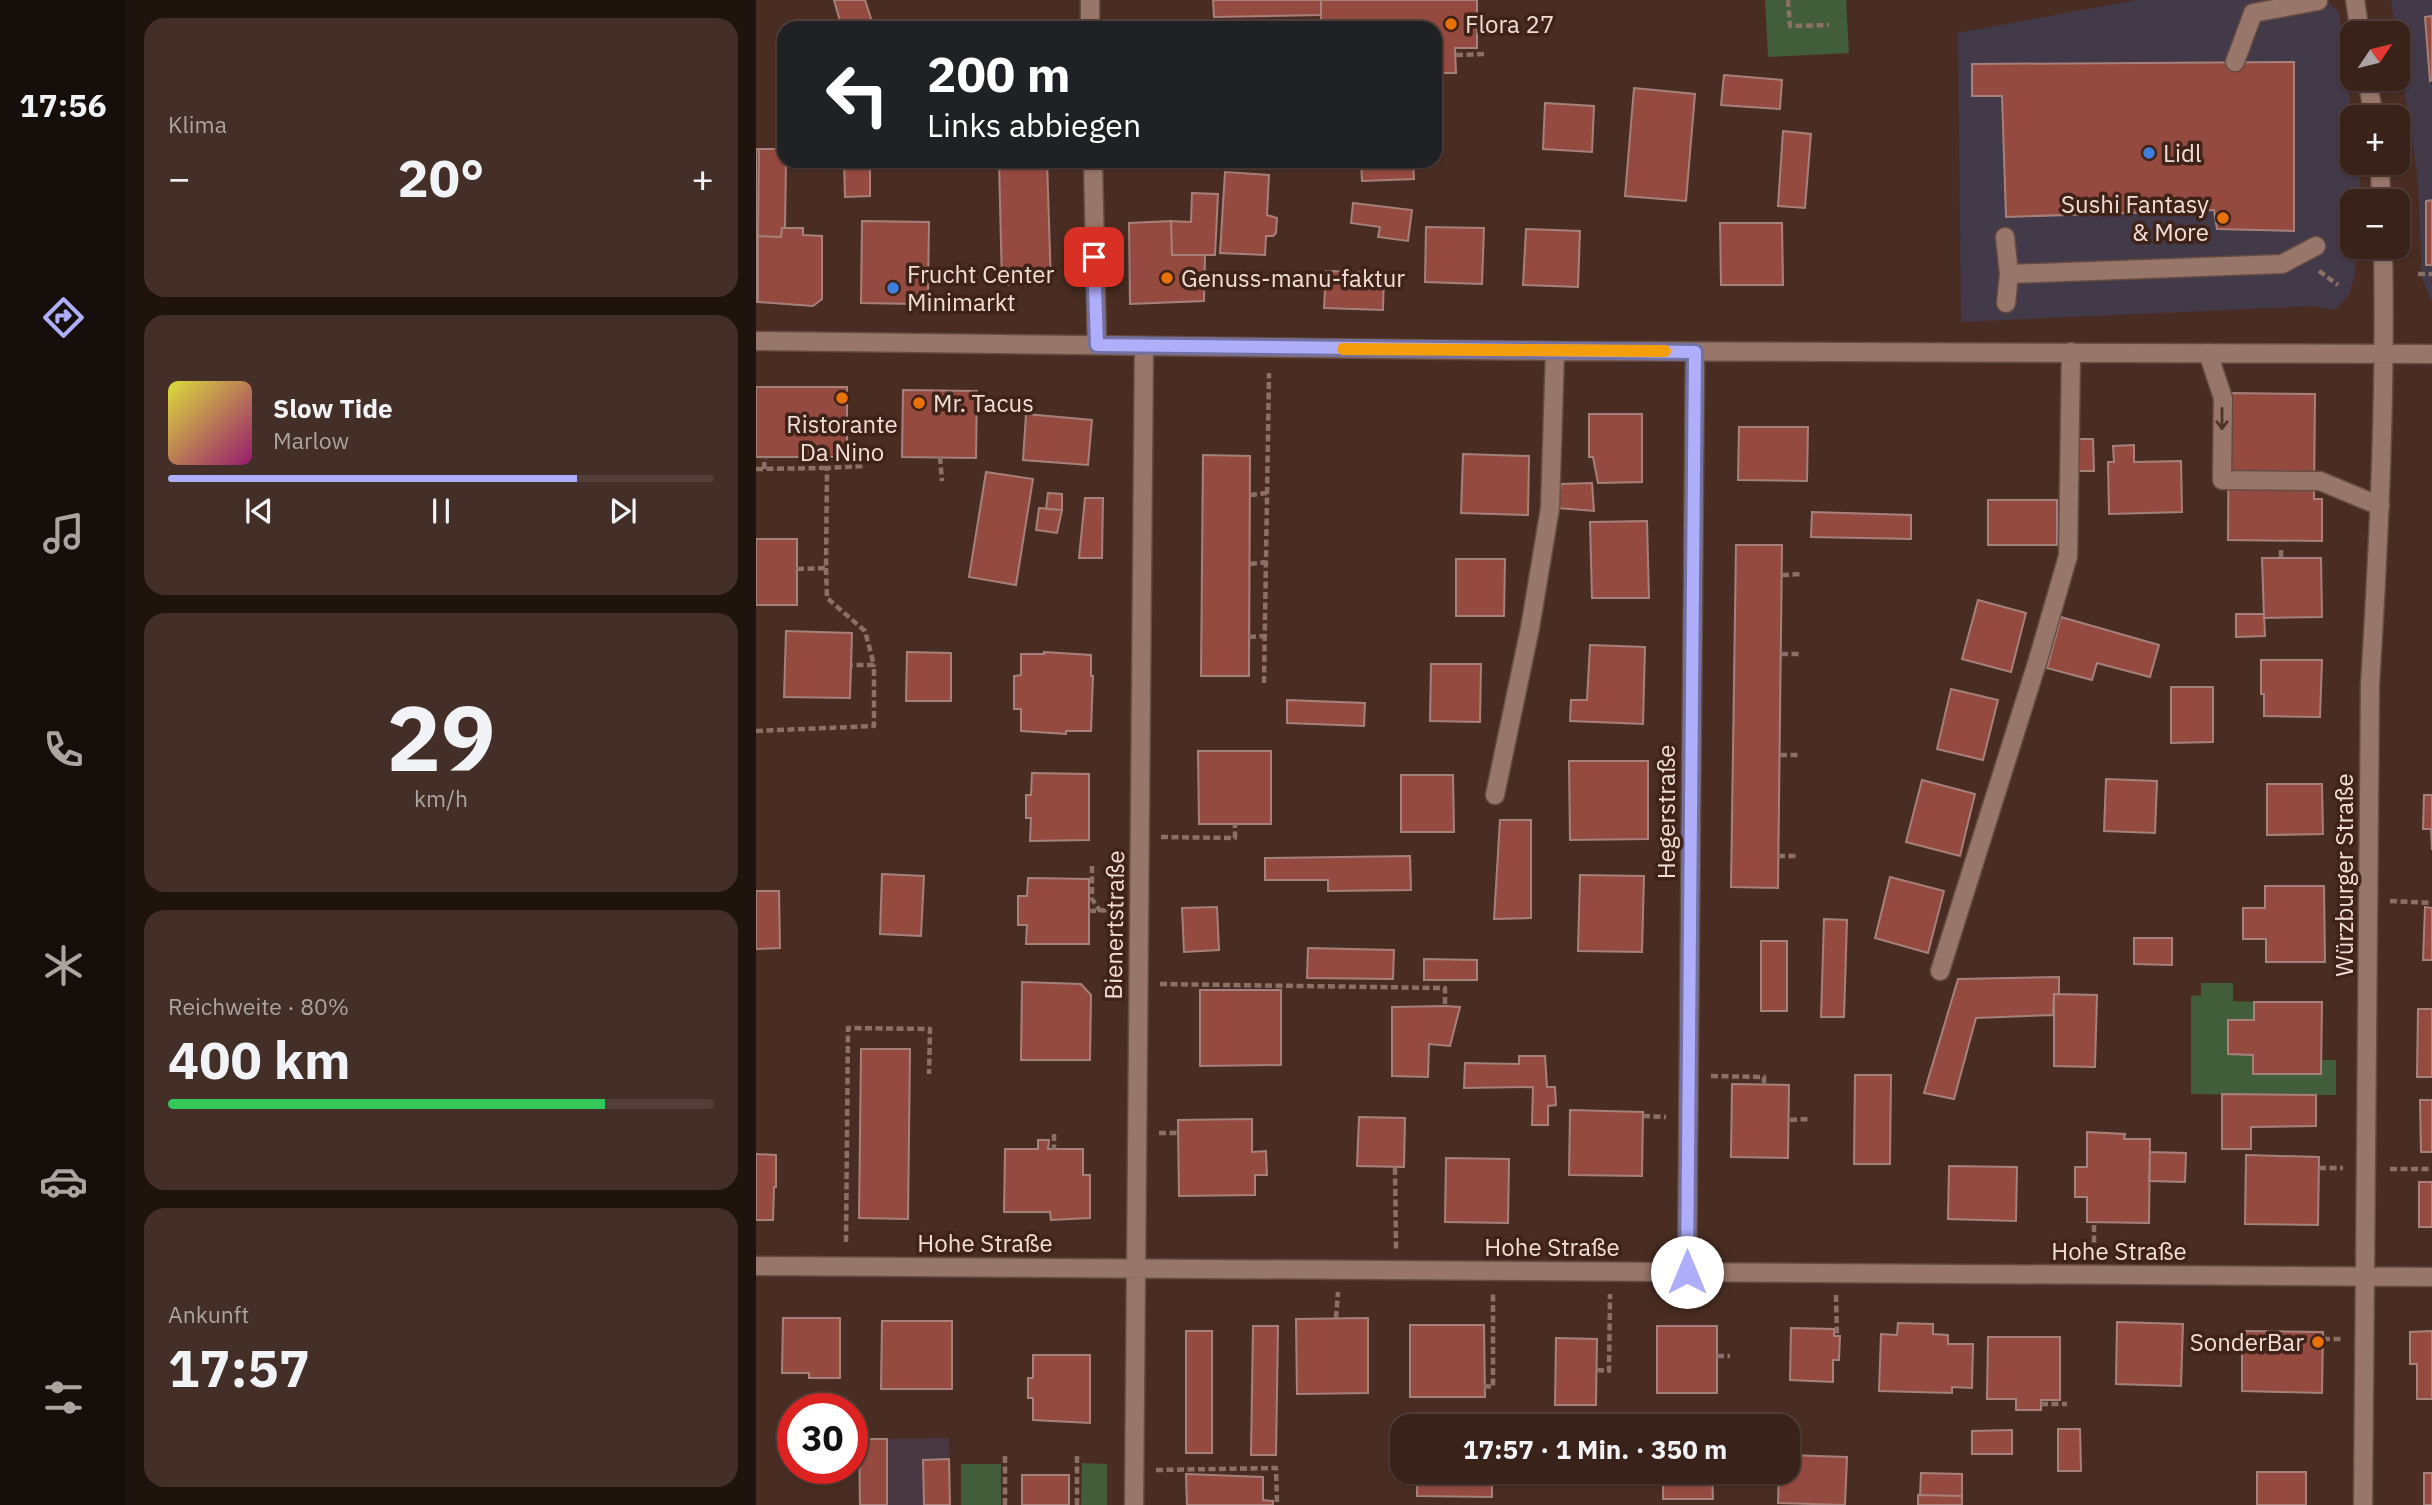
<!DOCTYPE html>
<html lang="de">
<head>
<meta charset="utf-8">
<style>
	:root { --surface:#38221a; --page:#432f27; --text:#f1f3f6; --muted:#aba4a2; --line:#523f39; --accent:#afaefa }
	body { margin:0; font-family:"IBM Plex Sans",sans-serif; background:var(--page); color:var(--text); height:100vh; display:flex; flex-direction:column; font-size:26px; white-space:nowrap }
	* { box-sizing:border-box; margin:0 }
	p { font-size:23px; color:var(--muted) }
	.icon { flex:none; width:38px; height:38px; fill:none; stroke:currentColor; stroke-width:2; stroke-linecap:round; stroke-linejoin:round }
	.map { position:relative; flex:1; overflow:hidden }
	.side { display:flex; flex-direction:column; gap:18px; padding:18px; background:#1f130e; width:630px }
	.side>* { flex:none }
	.hud { position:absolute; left:21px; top:21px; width:665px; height:147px; border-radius:21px; box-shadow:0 2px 5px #0004,0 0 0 2px var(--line); background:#202124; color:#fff; overflow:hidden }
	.needle { width:46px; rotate:55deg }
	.controls { position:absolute; left:1584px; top:21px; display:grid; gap:14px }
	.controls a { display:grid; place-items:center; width:70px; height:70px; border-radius:14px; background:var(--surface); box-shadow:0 2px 5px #0004,0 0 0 2px var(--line); font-size:35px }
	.speed { position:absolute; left:21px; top:1393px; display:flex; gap:14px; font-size:35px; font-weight:700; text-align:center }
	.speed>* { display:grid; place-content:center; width:91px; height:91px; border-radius:50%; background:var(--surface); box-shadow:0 2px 5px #0004,0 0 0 2px var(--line); line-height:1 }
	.speed .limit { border:10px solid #d22; background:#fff; color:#111 }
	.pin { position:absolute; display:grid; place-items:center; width:60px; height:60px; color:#fff; margin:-30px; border-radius:14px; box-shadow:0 4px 10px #0006 }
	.me { position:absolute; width:77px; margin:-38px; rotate:0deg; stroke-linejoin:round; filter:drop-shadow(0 0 5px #0008) }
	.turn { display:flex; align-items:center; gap:24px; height:147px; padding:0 35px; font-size:32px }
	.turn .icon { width:91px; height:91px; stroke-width:2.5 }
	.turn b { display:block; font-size:49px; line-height:60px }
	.big { font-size:52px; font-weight:700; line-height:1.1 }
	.side .widget { flex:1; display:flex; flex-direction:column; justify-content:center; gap:10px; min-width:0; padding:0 24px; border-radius:21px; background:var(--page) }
	.side .dial { align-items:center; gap:0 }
	.dial b { font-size:91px; line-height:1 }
	.song { display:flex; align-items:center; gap:21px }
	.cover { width:84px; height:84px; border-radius:10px; background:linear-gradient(135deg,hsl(60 70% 55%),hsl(320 70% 35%)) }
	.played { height:7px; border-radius:4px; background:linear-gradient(90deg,var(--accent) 75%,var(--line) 75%) }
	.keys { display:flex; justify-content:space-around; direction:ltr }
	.heat { display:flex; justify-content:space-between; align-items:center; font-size:38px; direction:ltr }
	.charge { height:10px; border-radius:5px; background:linear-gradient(90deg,#34c759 80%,var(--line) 0) }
	.trip { position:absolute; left:634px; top:1414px; width:410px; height:70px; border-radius:21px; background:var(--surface); box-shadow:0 2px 5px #0004,0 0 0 2px var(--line); font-weight:700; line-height:70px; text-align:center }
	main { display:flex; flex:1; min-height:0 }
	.dock { display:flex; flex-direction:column; width:126px; justify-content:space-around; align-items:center; background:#160e0a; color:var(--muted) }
	.dock .icon { width:49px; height:49px }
	.dock .active { color:var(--accent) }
	.dock b { font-size:32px; color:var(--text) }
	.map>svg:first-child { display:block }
	.commercial { fill:#423949 }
	.industrial { fill:#493741 }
	.green { fill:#425d3a }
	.building { fill:#954a40; stroke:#a6807b; stroke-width:2 }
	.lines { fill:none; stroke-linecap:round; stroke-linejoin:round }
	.minor-casing { stroke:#654c43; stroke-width:21 }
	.path { stroke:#8a7067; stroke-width:4.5; stroke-dasharray:7 3.5; stroke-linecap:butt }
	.minor { stroke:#987669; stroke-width:18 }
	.oneway { stroke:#513428 }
	.route-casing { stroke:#7271a2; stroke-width:18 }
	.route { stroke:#afaefa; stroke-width:12 }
	.slow { stroke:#f59e0b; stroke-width:12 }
	.food-dot { fill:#e8710a; stroke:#3f2318; stroke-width:2.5 }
	.shop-dot { fill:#3f7fe0; stroke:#3f2318; stroke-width:2.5 }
	.labels { text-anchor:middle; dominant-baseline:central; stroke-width:7; stroke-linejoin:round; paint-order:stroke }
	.poi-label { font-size:24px; fill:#f0ddd6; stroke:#3f2318; text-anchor:start }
	.street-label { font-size:24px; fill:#f0ddd6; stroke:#3f2318 }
</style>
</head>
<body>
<main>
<nav class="dock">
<b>17:56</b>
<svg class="icon active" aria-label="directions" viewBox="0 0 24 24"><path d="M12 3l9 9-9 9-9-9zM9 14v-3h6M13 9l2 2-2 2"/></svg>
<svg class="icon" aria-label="music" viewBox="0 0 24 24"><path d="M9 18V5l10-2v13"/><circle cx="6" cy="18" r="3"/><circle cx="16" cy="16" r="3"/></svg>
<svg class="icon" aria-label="phone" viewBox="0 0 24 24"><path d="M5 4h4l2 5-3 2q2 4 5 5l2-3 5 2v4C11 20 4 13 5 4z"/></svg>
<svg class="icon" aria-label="climate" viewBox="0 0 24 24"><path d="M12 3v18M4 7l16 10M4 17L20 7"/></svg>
<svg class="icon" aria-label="car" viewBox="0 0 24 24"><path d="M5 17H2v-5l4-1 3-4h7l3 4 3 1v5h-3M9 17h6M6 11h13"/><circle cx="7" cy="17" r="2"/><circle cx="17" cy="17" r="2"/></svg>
<svg class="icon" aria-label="filters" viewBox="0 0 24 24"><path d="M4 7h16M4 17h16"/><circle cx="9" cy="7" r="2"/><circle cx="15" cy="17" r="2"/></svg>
</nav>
<section class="side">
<div class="widget"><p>Klima</p>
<div class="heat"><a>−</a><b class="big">20°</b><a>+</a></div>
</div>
<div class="widget">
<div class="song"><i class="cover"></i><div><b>Slow Tide</b><p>Marlow</p></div></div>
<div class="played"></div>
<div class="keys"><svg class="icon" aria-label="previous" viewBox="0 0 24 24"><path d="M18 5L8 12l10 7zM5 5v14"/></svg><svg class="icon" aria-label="pause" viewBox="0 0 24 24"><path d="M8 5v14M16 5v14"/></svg><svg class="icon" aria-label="next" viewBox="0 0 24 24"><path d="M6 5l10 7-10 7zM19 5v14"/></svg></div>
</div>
<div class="widget dial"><b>29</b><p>km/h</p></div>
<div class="widget"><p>Reichweite · 80%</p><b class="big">400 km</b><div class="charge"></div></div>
<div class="widget"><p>Ankunft</p><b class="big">17:57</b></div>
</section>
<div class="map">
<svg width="1676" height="1505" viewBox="0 0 1676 1505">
	<rect width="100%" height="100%" fill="#4a2d22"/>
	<path class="commercial" d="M1380,0h190l13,12 13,105v46h6l2,17 -1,21h-7v46h4l-1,27 -6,21 -14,15 -21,-4 -353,16 -3,-289z
		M1635,0h41v302l-10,-23 -4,-100z"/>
	<path class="industrial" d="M193,1438l1,67h-91v-66z"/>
	<path class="green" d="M1009,0h81l3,53 -81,4z
		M1445,983h32v18l21,1v18h-26v34l25,1v19h68l1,-14h14v35l-145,-1v-98l10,-1z
		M326,1463l25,1v41h-26z
		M205,1464h40v41h-40z"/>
	<path class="building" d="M78,0h31l9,28h-32z
		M457,0h108v15l-107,2z
		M565,0h156v48h-22l1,25h-21v-45h-114z
		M1676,16v64l-2,1 -5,-64z
		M1538,62v169l-77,-2 -3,-19 -208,7 -4,-121h-30v-32z
		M968,75l58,5 -2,29 -59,-4z
		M878,88l61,6 -9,107 -61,-5z
		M789,103l49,3 -2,46 -49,-3z
		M1027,131l28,3 -6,74 -27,-2z
		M0,149h3l-1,87h-2z
		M3,149h25v12h2l-1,67h-3l-1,9 -23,-1z
		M88,161h21v7l5,-1v29l-25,1z
		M243,161h48l4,123 -49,1z
		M605,161h52l1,18 -52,2z
		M469,172l44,3 -2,40 10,3 -1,15 -3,3h-7l-1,19 -45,-2z
		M436,193l26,1 -3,61h-43l-1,-34 20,1z
		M1676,200v65h-6v-64z
		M597,203l59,7 -4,31 -30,-4 2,-10 -29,-4z
		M106,221l67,1 -1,71 5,5 1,6 -6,5 -7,-1 -4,-4 -56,-1z
		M415,221l1,34h33l-1,46 -74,3 -1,-81z
		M964,223h62l1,62h-62z
		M670,227l58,1 -2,56 -57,-2z
		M26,228h21v7l19,1v63l-9,7 -55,-4v-66l23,1z
		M770,229l54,2 -2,56 -55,-2z
		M0,236h2v66h-2z
		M570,271l58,2 -1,37 -59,-2z
		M0,387h91v70h-91z
		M147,390l74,1 -1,67 -74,-1z
		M1473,393l86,1 -1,105h8v42l-94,-1z
		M270,414l66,6 -4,45 -65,-5z
		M833,414h53v68l-44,1 -5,-26h-4z
		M983,427h69l-1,54 -69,-1z
		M1322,439h15l1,32h-15z
		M1378,445v17l47,-1 1,51 -73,2 -1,-52h6l-1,-16z
		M707,454l66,2 -1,59 -67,-2z
		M447,455l47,1 -1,220h-48z
		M230,472l47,7 -17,106 -47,-8z
		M836,483l2,28 -36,-3 3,-24z
		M292,493l14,1v16l-16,-1z
		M329,498h18l-1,60h-23z
		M1232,500h69v45h-69z
		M283,508l23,2 -5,23 -21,-3z
		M1056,512l99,3v24l-100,-2z
		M891,521l2,77h-57l-2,-76z
		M0,539h41v66h-41z
		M980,545h46l-4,343 -47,-1z
		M1506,558h59l1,59 -58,1z
		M700,559h49l-1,57h-48z
		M1222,600l48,13 -15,59 -49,-13z
		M1480,614h28l1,22 -29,1z
		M1305,617l98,28 -9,32 -53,-14 -5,17 -45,-12z
		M30,631l66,2 -2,65 -66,-1z
		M834,645l55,2 -2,77 -73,-3 1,-21h16z
		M151,652l44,1v48h-45z
		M288,652l47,3v21h2l-2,55h-25v3l-45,-3v-22h-7v-33l7,-1v-21h23z
		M1505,660h61l-2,57 -56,-1v-22h-3z
		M675,664h50l-1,58 -50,-1z
		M1415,687h42v55l-42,1z
		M1195,689l47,11 -15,60 -46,-11z
		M531,700l78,3 -1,23 -77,-3z
		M442,751h73v73h-72z
		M813,761h79v78l-78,1z
		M276,773l57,1v66l-59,1 1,-23h-5v-23h5z
		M645,775h52l1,57h-53z
		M1350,779l51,2 -2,52 -51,-2z
		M1166,780l53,14 -15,62 -54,-14z
		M1511,784h55l1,50 -56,1z
		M1668,795h8v55l-1,-21h-8z
		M744,820h31v98l-37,1z
		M654,856l1,34 -83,1v-11h-63v-22z
		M126,874l42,2 -3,60 -41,-2z
		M824,875l64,1 -2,76 -64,-1z
		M1134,877l54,14 -16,62 -53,-15z
		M272,878l61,1v65h-63l1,-19h-9v-29h9z
		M1509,886h59l1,76h-59v-23h-23v-31h22z
		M0,891h23l1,57 -24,1z
		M461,907l2,43 -35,2 -2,-44z
		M1669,907l7,1v52h-9z
		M1068,919l23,1 -3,97h-23z
		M1378,938h38v27l-38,-1z
		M1005,941h26v70h-26z
		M552,948l86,2 -1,29 -86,-1z
		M668,959l53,1v20h-53z
		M1303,977v17h-5l-1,21 -77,3 -22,81 -30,-6 34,-114z
		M266,982l59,2 10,11 -1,65h-69z
		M444,990h81v75l-81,1z
		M1298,994l43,1 -2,72 -41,-1z
		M1498,1002h68l-1,72h-68v-19l-25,-1v-34h26z
		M689,1006l15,1 -10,39 -21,-2 -1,33 -36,-1v-69z
		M1662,1009h14v68h-15z
		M105,1049h49l-2,170 -49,-1z
		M763,1056h26l2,31h8l1,18 -8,1v19h-16l1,-38 -69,1 1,-25 54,1z
		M1099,1075h36l-1,89h-36z
		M976,1084l57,1 -1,73 -57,-1z
		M1466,1094l94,1v31l-65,1v22h-29z
		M1664,1100h12v52h-11z
		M814,1110l73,2 -1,64 -73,-1z
		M603,1117l46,1 -1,49 -47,-1z
		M496,1119v33l14,-1 1,24h-12v20l-76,1 -1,-76z
		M1331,1132l38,2 -1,5h26l-1,84 -62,-1v-25h-12v-30h12z
		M282,1140h11l-1,9h35v26h7v43l-39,2 -1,-8h-46l1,-63h33z
		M1394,1152l36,1 -1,29 -36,-1z
		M0,1154l20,1v32h-2l-1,33h-17z
		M1490,1155l73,2 -1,68 -73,-1z
		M690,1158l63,1 -1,64 -63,-1z
		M1193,1166l68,1 -1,54 -68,-2z
		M1663,1182h13v45h-13z
		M27,1318h57v60h-31v-5h-27z
		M612,1318v75l-71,1 -1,-75z
		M126,1321h70v68h-71z
		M1361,1322l66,2 -2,62 -65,-2z
		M1142,1323l35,1v10l15,1v9h25l-1,44 -20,-1v6l-73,-2 2,-57 16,1z
		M654,1325h74l1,72h-75z
		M497,1326h25l-2,129h-25z
		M901,1326h60v67h-60z
		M1035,1328l43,1v7h6l-1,24h-6v22l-43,-2z
		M430,1331h26v122h-26z
		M1486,1331l81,1 -1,61 -80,-2z
		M1676,1331v68h-15v-35h-7v-32z
		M1232,1337h72v63h-19v10h-25v-11h-29z
		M800,1338l41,1 -1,66h-41z
		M277,1355h57v68l-57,-3v-22h-5v-20h5z
		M1302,1429h22l1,42h-23z
		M1256,1430v24h-40v-23z
		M103,1439h28v66h-27z
		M1031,1455l60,2 -2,48 -67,-2 1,-31h8z
		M193,1459l1,46h-26l-1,-45z
		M661,1472h75v25l-75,-1z
		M907,1472h49l1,27h-50z
		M1501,1472h49v33h-49z
		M1165,1473l41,1v22l-42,-1z
		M1668,1473h8v32h-8z
		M430,1474l77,3v23l10,1v4h-86z
		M266,1475h47v30h-47z
		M1162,1495l44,1v9h-44z"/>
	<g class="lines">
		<g class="minor-casing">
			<path id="minor" d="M334,0v28
				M1599,0l5,33
				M1479,62l18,-49 65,-12
				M1611,79l7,38
				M337,161l4,184
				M1624,163l1,38
				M1249,237l4,37 -3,29
				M1253,274l273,-10 34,-18
				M0,341l799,10 877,3
				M1452,353l15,45 -1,82 98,1 60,25
				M739,795l35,-167 20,-120 5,-157
				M1184,971l97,-308 31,-107 3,-204
				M0,1266l1676,11
				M931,1273l8,-921
				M378,1505l10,-1159
				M1607,1505l7,-820c9,-146 16,-292 13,-438"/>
		</g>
		<path class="path" d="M1032,0l2,26 39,-1
			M700,55l30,-1
			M1563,271l19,14
			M1662,274h14
			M184,457l2,24
			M0,469l71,-1
			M8,469l1,-12
			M494,495l17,-2
			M1525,550v8
			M494,564l16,-2
			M70,568l1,30 38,33 9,34h-23
			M41,569l29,-1 1,-100 36,-2
			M1026,575l20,-1
			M493,637l16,-1
			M1025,654h21
			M508,683l5,-310
			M0,731l118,-5v-61
			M1024,755h21
			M405,837l74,1v-14
			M1022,856h21
			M336,866v33l8,12
			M1634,901l42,2
			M333,911l26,-1
			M404,984l285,4v18
			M955,1076l53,1v7
			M887,1116l23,1
			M1034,1120l18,-1
			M403,1133h18
			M298,1134v16
			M639,1168l1,81
			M1563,1168h24
			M1634,1169h42
			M90,1242l2,-214 82,1 -1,45
			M1338,1253v-31
			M1080,1295l1,42
			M580,1318l2,-26
			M1567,1339h20
			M961,1356h13
			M841,1370l12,1 1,-77
			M728,1386l9,1v-94
			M1285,1404h26
			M400,1470l120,-2 1,37
			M249,1505v-52
			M321,1505v-51"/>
		<use href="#minor" class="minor"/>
	</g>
	<defs><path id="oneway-shaft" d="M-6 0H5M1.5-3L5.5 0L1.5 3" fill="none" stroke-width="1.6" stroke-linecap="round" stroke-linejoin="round" transform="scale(1.75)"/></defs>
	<use class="oneway" href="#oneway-shaft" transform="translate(1466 419) rotate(90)"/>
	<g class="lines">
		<g class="route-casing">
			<path id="route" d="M338,257l3,88 598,7 -8,920"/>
		</g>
		<use href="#route" class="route"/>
		<path class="slow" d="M587,349l322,2"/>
	</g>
	<g class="food-dot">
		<circle cx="695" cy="24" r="7"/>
		<circle cx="1467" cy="218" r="7"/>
		<circle cx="411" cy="278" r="7"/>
		<circle cx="86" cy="398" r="7"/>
		<circle cx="163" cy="403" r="7"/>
		<circle cx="1562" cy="1342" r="7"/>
	</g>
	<g class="shop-dot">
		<circle cx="1393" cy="153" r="7"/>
		<circle cx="137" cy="288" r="7"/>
	</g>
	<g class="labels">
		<g class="poi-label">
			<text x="709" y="24">Flora 27</text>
			<text x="1407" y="153">Lidl</text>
			<text x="1453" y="204" text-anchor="end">Sushi Fantasy<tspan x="1453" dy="28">&amp; More</tspan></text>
			<text x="151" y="274">Frucht Center<tspan x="151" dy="28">Minimarkt</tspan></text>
			<text x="425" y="278">Genuss-manu-faktur</text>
			<text x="177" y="403">Mr. Tacus</text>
			<text x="86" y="424" text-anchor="middle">Ristorante<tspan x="86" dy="28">Da Nino</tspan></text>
			<text x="1548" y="1342" text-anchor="end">SonderBar</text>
		</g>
		<g class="street-label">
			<text transform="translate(910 812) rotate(-90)">Hegerstraße</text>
			<text transform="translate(1588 875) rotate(-90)">Würzburger Straße</text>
			<text transform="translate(358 925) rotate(-89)">Bienertstraße</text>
			<text x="229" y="1243">Hohe Straße</text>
			<text x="796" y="1247">Hohe Straße</text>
			<text x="1363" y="1251">Hohe Straße</text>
		</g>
	</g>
</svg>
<div class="controls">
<a><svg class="needle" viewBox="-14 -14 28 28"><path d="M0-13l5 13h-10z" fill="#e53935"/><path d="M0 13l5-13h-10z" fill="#aba4a2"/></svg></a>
<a>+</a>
<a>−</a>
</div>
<div class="speed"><div class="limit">30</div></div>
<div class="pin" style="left:338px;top:257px;background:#d93025"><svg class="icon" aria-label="arrive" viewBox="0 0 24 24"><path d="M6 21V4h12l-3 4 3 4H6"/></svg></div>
<svg class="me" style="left:931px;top:1272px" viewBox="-20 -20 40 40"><circle r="19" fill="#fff"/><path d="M0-13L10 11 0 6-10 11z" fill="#afaefa"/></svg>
<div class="trip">17:57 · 1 Min. · 350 m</div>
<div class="hud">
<div class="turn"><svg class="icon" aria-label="left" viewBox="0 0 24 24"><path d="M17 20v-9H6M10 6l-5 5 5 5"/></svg><div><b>200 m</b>Links abbiegen</div></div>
</div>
</div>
</main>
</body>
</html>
